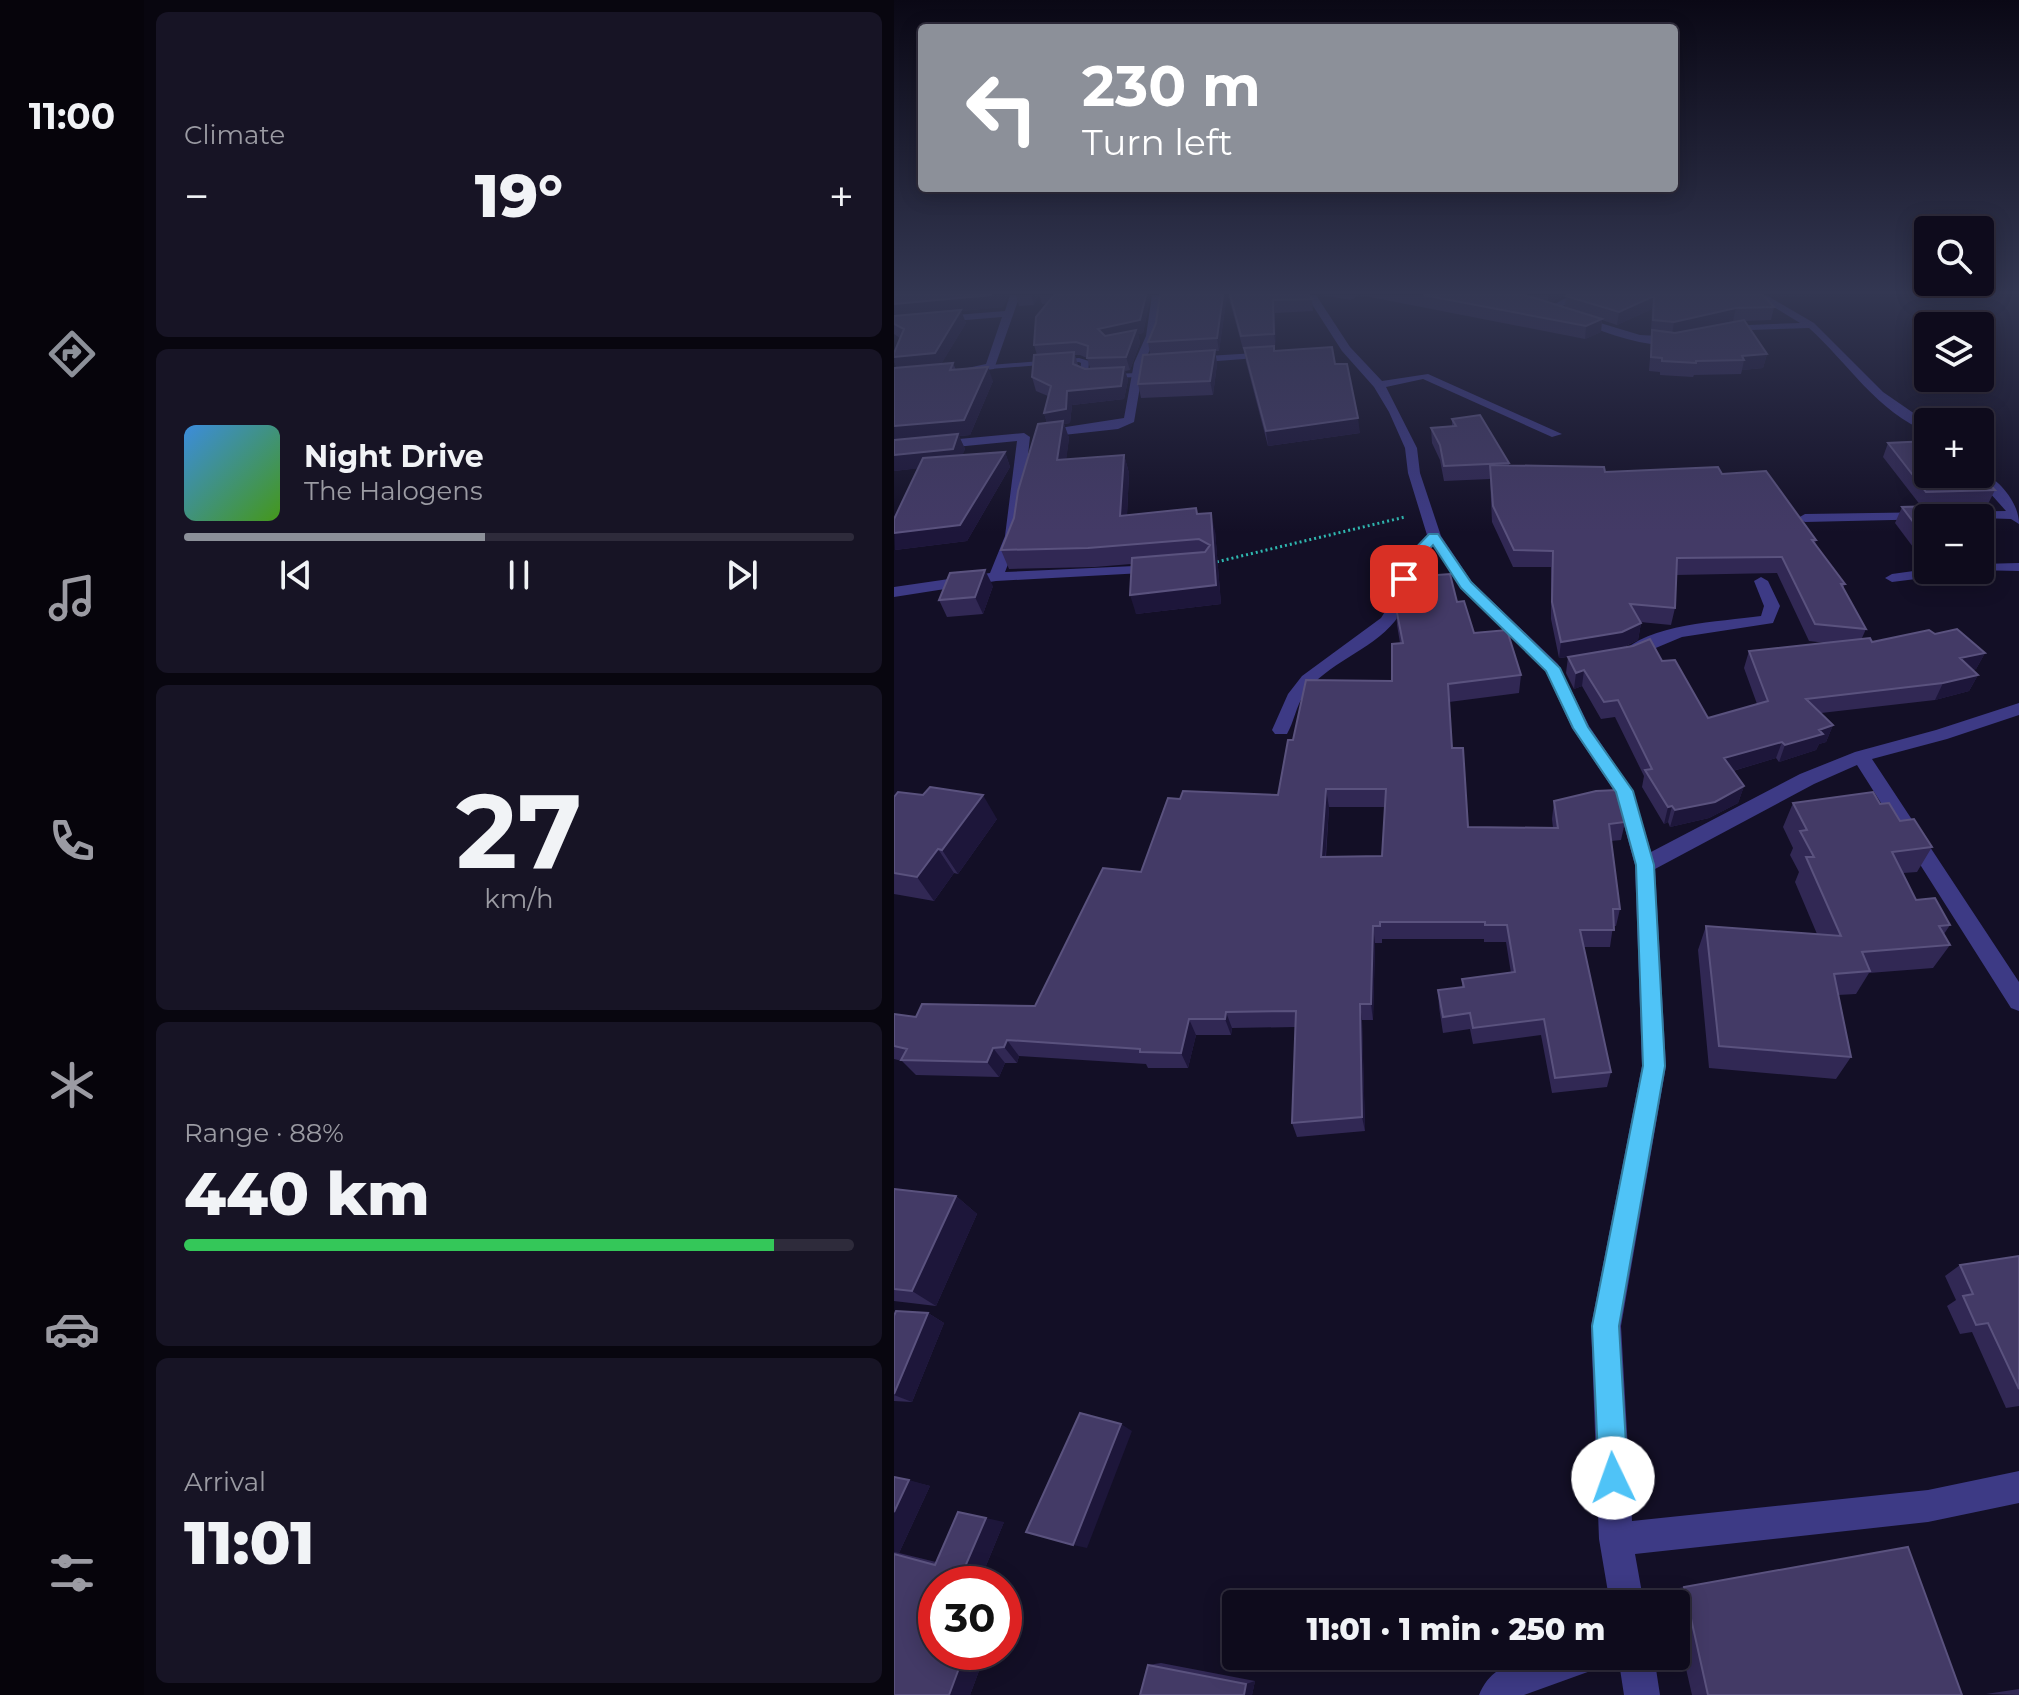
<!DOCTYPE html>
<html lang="en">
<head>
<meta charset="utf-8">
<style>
	:root { --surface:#0e0b1c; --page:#171425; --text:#f1f3f6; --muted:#9b9ba3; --line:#2e2b3b; --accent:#8c9099 }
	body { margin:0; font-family:Montserrat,sans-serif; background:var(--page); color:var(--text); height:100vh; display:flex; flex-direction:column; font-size:30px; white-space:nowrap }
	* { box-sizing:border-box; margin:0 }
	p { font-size:26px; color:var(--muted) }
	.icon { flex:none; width:44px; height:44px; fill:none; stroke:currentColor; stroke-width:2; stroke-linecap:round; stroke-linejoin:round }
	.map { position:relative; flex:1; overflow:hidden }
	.sheet { display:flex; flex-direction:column; gap:12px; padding:12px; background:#08060f; width:750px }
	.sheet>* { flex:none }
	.top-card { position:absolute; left:24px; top:24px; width:760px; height:168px; border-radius:8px; box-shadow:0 4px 20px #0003,0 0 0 2px var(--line); background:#8c9099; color:#fff; overflow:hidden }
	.buttons { position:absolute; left:1020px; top:216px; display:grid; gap:16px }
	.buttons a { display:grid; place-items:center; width:80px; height:80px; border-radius:8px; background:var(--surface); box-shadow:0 4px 20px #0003,0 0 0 2px var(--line); font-size:40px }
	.speed { position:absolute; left:24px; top:1566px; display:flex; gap:16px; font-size:40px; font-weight:700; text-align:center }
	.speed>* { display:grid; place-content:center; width:104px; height:104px; border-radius:50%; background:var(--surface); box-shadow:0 4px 20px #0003,0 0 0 2px var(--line); line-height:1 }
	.speed .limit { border:12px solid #d22; background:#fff; color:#111 }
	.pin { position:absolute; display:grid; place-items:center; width:68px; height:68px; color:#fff; margin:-34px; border-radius:16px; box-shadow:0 4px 12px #0006 }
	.me { position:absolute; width:88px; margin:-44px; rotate:357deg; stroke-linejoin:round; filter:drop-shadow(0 0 6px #0008) }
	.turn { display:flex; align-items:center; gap:28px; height:168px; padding:0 32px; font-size:36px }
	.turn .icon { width:104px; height:104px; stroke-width:2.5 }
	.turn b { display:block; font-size:56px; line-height:68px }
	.big { font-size:60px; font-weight:800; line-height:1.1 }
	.sheet .tile { flex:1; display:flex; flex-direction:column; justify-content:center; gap:12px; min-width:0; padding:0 28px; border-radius:12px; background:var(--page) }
	.sheet .dial { align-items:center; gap:0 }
	.dial b { font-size:104px; line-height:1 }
	.song { display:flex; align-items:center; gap:24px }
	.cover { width:96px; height:96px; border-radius:12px; background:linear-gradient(135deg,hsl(210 70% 55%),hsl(100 70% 35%)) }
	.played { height:8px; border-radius:4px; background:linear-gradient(90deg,var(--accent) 45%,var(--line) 45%) }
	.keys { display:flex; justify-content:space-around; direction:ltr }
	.heat { display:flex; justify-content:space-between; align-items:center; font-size:44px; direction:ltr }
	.charge { height:12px; border-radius:6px; background:linear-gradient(90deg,#34c759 88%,var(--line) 0) }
	.trip { position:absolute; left:328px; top:1590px; width:468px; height:80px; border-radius:8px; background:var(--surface); box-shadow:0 4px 20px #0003,0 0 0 2px var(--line); font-weight:800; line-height:80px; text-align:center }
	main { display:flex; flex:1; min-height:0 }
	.tabs { display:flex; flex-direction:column; width:144px; justify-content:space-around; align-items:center; background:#06040b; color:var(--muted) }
	.tabs .icon { width:56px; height:56px }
	.tabs .on { color:var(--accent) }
	.tabs b { font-size:36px; color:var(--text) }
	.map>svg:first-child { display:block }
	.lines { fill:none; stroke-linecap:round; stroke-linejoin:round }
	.path { stroke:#2fb8b0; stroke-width:3; stroke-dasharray:2 3; stroke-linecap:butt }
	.service { fill:#3d3a85; fill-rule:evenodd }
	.minor { fill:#3d3a85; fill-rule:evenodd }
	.wall { fill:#312854; fill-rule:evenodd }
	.shaded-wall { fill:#1d163a }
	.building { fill:#433a66; stroke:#5a527e; stroke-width:2; fill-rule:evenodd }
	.route { fill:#4fc3f7; stroke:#337fa1; stroke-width:2 }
</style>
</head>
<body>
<main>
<nav class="tabs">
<b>11:00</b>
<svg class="icon on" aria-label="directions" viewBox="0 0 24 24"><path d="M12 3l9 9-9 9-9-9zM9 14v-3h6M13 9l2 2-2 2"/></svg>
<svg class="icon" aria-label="music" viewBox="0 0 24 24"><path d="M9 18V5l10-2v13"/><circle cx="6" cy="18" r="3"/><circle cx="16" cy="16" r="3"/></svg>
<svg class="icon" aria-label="phone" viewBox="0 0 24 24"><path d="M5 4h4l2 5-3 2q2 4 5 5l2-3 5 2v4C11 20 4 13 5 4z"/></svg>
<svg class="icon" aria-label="climate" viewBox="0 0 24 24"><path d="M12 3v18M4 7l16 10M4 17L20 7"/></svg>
<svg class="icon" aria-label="car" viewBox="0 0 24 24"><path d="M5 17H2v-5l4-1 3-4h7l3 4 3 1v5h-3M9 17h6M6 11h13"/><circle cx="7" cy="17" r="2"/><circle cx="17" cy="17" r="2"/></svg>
<svg class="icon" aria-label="filters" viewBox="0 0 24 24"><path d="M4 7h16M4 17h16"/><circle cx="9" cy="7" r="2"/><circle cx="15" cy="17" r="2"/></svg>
</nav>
<section class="sheet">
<div class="tile"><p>Climate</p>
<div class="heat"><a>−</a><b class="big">19°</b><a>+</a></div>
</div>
<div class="tile">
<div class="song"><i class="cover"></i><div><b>Night Drive</b><p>The Halogens</p></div></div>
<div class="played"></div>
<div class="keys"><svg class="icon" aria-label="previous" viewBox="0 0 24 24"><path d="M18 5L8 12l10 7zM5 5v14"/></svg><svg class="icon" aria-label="pause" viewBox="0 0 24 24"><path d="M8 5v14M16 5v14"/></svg><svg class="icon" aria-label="next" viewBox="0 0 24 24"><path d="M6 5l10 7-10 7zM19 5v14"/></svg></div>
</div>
<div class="tile dial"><b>27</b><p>km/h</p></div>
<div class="tile"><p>Range · 88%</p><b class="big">440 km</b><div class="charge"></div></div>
<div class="tile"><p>Arrival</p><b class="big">11:01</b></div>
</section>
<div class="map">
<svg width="1125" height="1695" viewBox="0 0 1125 1695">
	<rect width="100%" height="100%" fill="#130f26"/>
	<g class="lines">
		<path class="path" d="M318,563l193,-46"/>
		<path class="service" d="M185,358l10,3 -1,13 3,1 46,-2 4,2 -4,2 -47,2 -10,-4 1,-12 -2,-1 -89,7 -4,-2 4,-2z"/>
		<path class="minor" d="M116,295h10l-26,74 -31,4 -5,-3 28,-6 16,-47 -108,9v-6l111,-9z
			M258,295h10l-6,41 -12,27 -10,59 -16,7 -82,9v-6l4,-1 84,-13 10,-55 12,-27z
			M412,295h10l34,52 32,34 46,-7 134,60 -10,3 -129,-58 -37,8 31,61 3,25 21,63 31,46 86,82 31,62 44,65 18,61 149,-78 55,-22 81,-22 83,-27v12l-72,24 -75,20 147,223v29l-8,-3 -154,-243 -43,19 -159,85 11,197 -45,260 11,195 296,-31 91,-19v32l-91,19 -293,32 9,50h-34l-11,-65 -8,-213 51,-260 -7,-201 -20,-73 -43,-64 -27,-58 -84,-82 -28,-43c-26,26 -17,50 -38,76 -25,31 -68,41 -91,74 -8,11 -10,27 -17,39h-12l-3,-4 16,-36 14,-18 79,-58 12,-19 11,-38 23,-26 -19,-62 -3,-25 -16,-36 -15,-25 -32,-36z
			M677,295h12l-31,17 -8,-2z
			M860,295h12l48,28 69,69 45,31v9c-50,-19 -81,-70 -119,-104l-89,3 4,-5 76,-3z
			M683,316l63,19 38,2 5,3c-25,15 -83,-10 -109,-19z
			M380,352v4l-4,1 -79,6 -5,-3 5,-3z
			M130,433l6,4 -11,99 -14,36 151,-7 5,1v6l-165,9 -102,16v-10l96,-14 15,-37 12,-95 -123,12v-8z
			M1086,470c19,10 39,32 39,54l-8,-5 -31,-1 -175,4 -7,-4 7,-4 201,-3 -33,-37h7z
			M1125,563v8l-45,-1h6v-6z
			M1034,569l35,1 -7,4 -64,8 -7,-4 7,-4z
			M867,577l7,4 12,25 -7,17 -91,14 -55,23 -8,-5c30,-32 100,-33 142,-39l3,-10 -10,-25z
			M638,1656h69l-5,13 -72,26h-45c10,-25 29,-31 53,-39z
			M724,1656h36l6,39h-36z"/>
	</g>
	<path class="wall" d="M0,295l109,12 -42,4 5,12 -25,41 12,-1 3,7 37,11 -23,54 -11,1 6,13 -3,6 43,-3 5,15 -43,74 -72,9 24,-82 -25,3 3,-103 -3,-7v-8l6,-15 -6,-4z
		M122,295h135l-8,38 -5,1 2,9 -10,27 -5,1 3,9 -4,19 -52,6 -2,18 -6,1 5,14 -3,21 58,-4 5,18 -2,42 71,-1 17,17 6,73 -85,10 -5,-50 -36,3 -86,2 -8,-19 13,-32 33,-95 -3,-10 4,-17 -12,-5 -4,-14 5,-22 -3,-10 13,-41h-5l-3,-9 -5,10 -15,1zM181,355h5l7,3 3,10 -5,1 -7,-4z
		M333,295l-8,56h-4l2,13 -4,31 -72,3 -3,-14 12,-30 -2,-12 8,-19z
		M334,295h81l3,4 1,12 -38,2v38l60,13 25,69 -92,13 -22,-84 -2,-13h-1z
		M428,295h36l-7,5z
		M466,295h205l-15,8 15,4 1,-11 208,11 -3,13 -26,1 22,33 -4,14 -21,2 -1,4 -47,1 -1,2 -33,-2v-3l-11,-1 3,-38h-1l1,-24 -35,16 -15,-5 -1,12 -16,7z
		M558,419l57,44v3l96,6 117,2 94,66 -1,4 30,40 -2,5 23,40 -4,9 10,4 63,-8 50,19 -9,16 -3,1 5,5 -9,16 -34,9 -114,13 12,12 -7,17 -7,2 -3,6 -37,12 -3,-4 -43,13 11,15 -6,17 -29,15 -39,9 -2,-5 -4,2 -22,-37 2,-11 -29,-59 -14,2 -19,-33 -8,3 -8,-16 2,-16 -9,1 -8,-39v-52h-38l-21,-45 -2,-43 -46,2 -4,-21 -8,-17 -1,-15 21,-2zM883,573l32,68 17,2 -77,8 -5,17 13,36 -49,14 -46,-57 -42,-12 18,-9 3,-17 -1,-1 31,3 4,-17 1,-33z
		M994,443l107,47 -7,14 -67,2 -38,-49z
		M1008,507l26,11v37h-9l-24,-32z
		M99,586l-10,28 -36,3 -8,-17z
		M563,602l17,31 47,42 -2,18 -70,9 3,46 16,79 85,1 -1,-9 2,-18 71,21 -4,18 -10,1 9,68 -4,17h-3l-3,21h-26l27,125 -4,15 -55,6 -11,-58 -68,9 -3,-15 -27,4 -4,-26 -1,-17 24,-2v-9l49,-6 -5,-31h-22v-3h-102v4h-7l-2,77h-11l3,111 -68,6 -5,-14 3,-96 -63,1 -1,7h-35l-8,33h-40l-2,-4 -127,-8 -2,7h-12l-6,14 -83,-2 -14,-14 -8,-2v-45l22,3 119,-11 106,-134 39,-73 98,-4 15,-55 99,-59 8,-38 -3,-18 -1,-17zM435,807h56l-3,49 -56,1z
		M0,797l103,22 -39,55 -4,-1 -20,28 -40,-7z
		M899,803l87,1 52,43 -15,25 -14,1 13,27 34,25 -6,9 6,11 -17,23 -64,5 -13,21 -18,1 13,62 -15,22 -127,-11 -11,-118 8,-24 111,8 -22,-52 4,-10 -9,-17 3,-7 -10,-21z
		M0,1189l62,7 21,18 -41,92 -42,-5z
		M1125,1256v150l-13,2 -34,-76 -12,2 -13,-28 9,-6 -11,-24 15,-11z
		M34,1313l16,10 -32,79 -18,-1v-85z
		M0,1477l36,9 -31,67 37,9 68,-40 -23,56 30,7 -41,110h-76z
		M1014,1547l54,148h-270l-16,-70v-21h-5l-3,-14z
		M267,1663l94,18 -3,14h-112l8,-30z
		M1125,1689v6l-33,-1z"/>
	<path class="shaded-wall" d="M98,295h17l-6,12 -42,4 5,12 -26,43 -42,5 -4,-10v-4l41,-4 -41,-35v-14z
		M137,295h8l-5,10z
		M252,295h5l-8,38 -5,1 2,9 -10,27 -4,-13 -28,-28z
		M329,295h4l-8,56 -2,-13z
		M654,295h17l-17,9z
		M883,295h36l-36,3z
		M760,296l-2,13 -35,16 2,-13z
		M379,300l2,13 1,34 -2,-13z
		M842,308l-3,13 -61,14 2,-13z
		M708,319l-1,13 -16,7 1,-13z
		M321,350l2,14 -4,31 -3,-14z
		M873,354l-4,14 -21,2 2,-10 -2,-4z
		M94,367l5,14 -23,54 -11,1 6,13 -6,15 -65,7v-45z
		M230,367l4,13 -4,19 -52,6 -2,18 -6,1 5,14 -5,40 -20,-65 23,-22z
		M464,418l2,15 -92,13 -2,-15z
		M111,452l5,15 -43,74 -72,9 -1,-28z
		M230,455l5,18 -3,61 -6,-18z
		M317,513l4,18 6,73 -85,10 -6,-19 86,-10z
		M91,570l8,16 -10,28 -8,-17z
		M747,623l-3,17 -19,9 -60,9 2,-16z
		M1091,653l-9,16 -25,6 9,-17z
		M690,670l-2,16 -8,3 2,-16z
		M1084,675l-9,16 -34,9 8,-17z
		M939,725l-7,17 -7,2 -3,6 -37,12 6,-17 34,-15z
		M888,742l-6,16 -57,17 5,-17z
		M850,786l-6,17 -29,15 -39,9 5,-17z
		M432,789l3,18 -5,67 -3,-17z
		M89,795l14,24 -39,55 -16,-24z
		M778,806l-4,16 -4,2 4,-17z
		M44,849l16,24 -20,28 -17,-24z
		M479,926l2,17 -2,77 -2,-16z
		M466,1004l2,16 3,111 -3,-14z
		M332,1012l6,16 -1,7 -6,-16z
		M295,1019l7,16 -8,33 -7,-15z
		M113,1040l12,16 -2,7 -13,-16z
		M99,1048l12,15 -6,14 -12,-15z
		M62,1196l21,18 -41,92 -24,-15z
		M34,1313l16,10 -32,79 -18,-7v-1z
		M227,1424l11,7 -45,117 -14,-3z
		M15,1480l21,6 -31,67 -5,-1v-40z
		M92,1518l18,4 -23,56 -20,-2z
		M98,1583l19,2 -7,17v-18h-13z
		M71,1652h21l-16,43h-21z
		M361,1681l-3,14h-8l2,-11z"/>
	<path class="building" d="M0,295h98l-98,9z
		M160,295h92l-6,25 -42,9 7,7 31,-6 -10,27 -39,1 1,-12 -12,-4 -42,3 2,-28z
		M266,295h63l-6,43 -69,4 8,-19z
		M336,295h79l3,4 -39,1 1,34 -33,2z
		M529,295h102l77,24 -16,7z
		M673,295h196l11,12 -38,1 -62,14 -21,-2 1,-24 -35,16 -53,-16z
		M67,310l-26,43 -41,4v-4l10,-24 -10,-5v-8z
		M850,320l23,34 -25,2 2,4 -48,1v2l-34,-2v-3l-11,-1 1,-27 23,3z
		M380,346v5l58,-4 3,17h12l11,54 -92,13 -22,-83z
		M321,350l-5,31 -72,3 5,-29z
		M180,352l-1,12 12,5 39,-2 -3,19 -54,5 -1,18 -22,4 7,-27 -19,-9 2,-22z
		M59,363l-3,7 38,-3 -24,53 -70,6v-58z
		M586,415l29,48 -65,3 -4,-21 -9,-17 25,-2 -4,-7z
		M169,421l-6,39 67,-5 -4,61 76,-8 1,6 14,-1 5,72 -86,10 2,-37 73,-6 5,-7 -11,-6 -111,9 -87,2 13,-32 4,-27 20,-67z
		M64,434l-5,15 -59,6v-15z
		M1034,441v33h52l15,16 -69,2 -38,-49z
		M111,452l-45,73 -66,8v-14l29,-61z
		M596,465l114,2 1,5 113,-5 4,7 44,-3 50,69h-4l33,44h-4l25,45 -51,-5 -33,-67 -105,1 -2,50 -45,-4 11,19 -19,9 -61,10 -9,-40 1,-51 -39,-1 -21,-44z
		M1042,506l9,12h-17v21h-2l-24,-32z
		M91,570l-10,27 -36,3 11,-27z
		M556,574l7,28 7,-1 10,32 33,-3 14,45 -73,9 4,64h11l5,79 90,1 -4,-27 42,-10 21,-1 8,32 -16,2 11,85h-7l1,21h-34l31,142 -56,6 -11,-59 -71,9 -3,-15 -27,4 -5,-27 26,-3 -2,-8 53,-7 -8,-47h-22v-3h-105v4h-7l-2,78h-11l2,113 -70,6 4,-112 -70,1 -1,7h-36l-8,34 -41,-1v-3l-133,-9 -3,7 -11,1 -6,14 -86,-2 6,-11 -13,-3v-32l22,3 6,-13 113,2 68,-138 38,4 27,-74 12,1 3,-8 95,4 10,-55h5l13,-60 86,1v-37l11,-1 -7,-35 17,-2 -2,-29zM432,789h60l-4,67 -61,1z
		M1063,629l28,24 -25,5 18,17 -35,8 -137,16 27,26 -14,5 4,4 -38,11 -3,-3 -58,16 20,28 -29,16 -40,8 -3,-4 -4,1 -23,-37 7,-1 -34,-69 -14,2 -20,-32 -8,3 -8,-16 65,-11 17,-7 12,22 13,-1 33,58 60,-17 -19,-50 121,-13 2,4 57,-12 6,4z
		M36,787l53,8 -41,55 -4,-1 -21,28 -23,-4v-76l4,-5 25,3z
		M979,792l7,12 9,-1 11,18 14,-2 18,28 -40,5 24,48 19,-2 15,27 -11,1 11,19 -88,7 8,19 -36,3 17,83 -132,-11 -13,-120 135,10 -35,-79h8l-14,-26 7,-1 -14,-27z
		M0,1189l62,7 -44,95 -18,-2z
		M1125,1256v133l-31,-66 -12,2 -13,-29 10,-2 -13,-29z
		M2,1311l32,2 -34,81v-78z
		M186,1413l41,11 -48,121 -47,-13z
		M0,1477l15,3 -15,32z
		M64,1512l28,6 -25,58 31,7 -1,1h-55v68h29l-16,43h-55v-141l41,11z
		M1014,1547l54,148h-254l-24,-108z
		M254,1665l98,19 -2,11h-104z"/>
	<linearGradient id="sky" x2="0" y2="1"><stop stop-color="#0a0815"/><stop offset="0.55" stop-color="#333752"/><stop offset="1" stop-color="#333752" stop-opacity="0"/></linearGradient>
	<rect width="1125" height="532" fill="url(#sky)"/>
	<path class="route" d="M535,534h9l33,48 89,86 28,59 45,64 21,74 11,201 -46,260 9,152 -4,11 -11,4 -10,-4 -4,-11 -7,-152 51,-260 -7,-201 -20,-73 -43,-64 -27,-57 -85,-83 -28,-43 -16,17 -8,19 -12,-2 9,-21z"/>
</svg>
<div class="buttons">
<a><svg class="icon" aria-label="search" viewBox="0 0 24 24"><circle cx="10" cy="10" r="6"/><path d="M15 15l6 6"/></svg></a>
<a><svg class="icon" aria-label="layers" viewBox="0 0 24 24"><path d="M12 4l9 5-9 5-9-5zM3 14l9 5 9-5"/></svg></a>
<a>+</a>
<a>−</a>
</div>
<div class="speed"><div class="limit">30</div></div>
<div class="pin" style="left:510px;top:579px;background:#d93025"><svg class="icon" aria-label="arrive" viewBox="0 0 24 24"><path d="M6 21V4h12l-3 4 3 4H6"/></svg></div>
<svg class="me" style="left:719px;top:1478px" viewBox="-20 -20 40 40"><circle r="19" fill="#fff"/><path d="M0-13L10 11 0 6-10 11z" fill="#4fc3f7"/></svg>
<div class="trip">11:01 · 1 min · 250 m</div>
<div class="top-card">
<div class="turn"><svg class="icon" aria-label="left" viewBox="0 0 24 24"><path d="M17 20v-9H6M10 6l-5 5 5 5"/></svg><div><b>230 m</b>Turn left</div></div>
</div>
</div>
</main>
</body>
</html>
